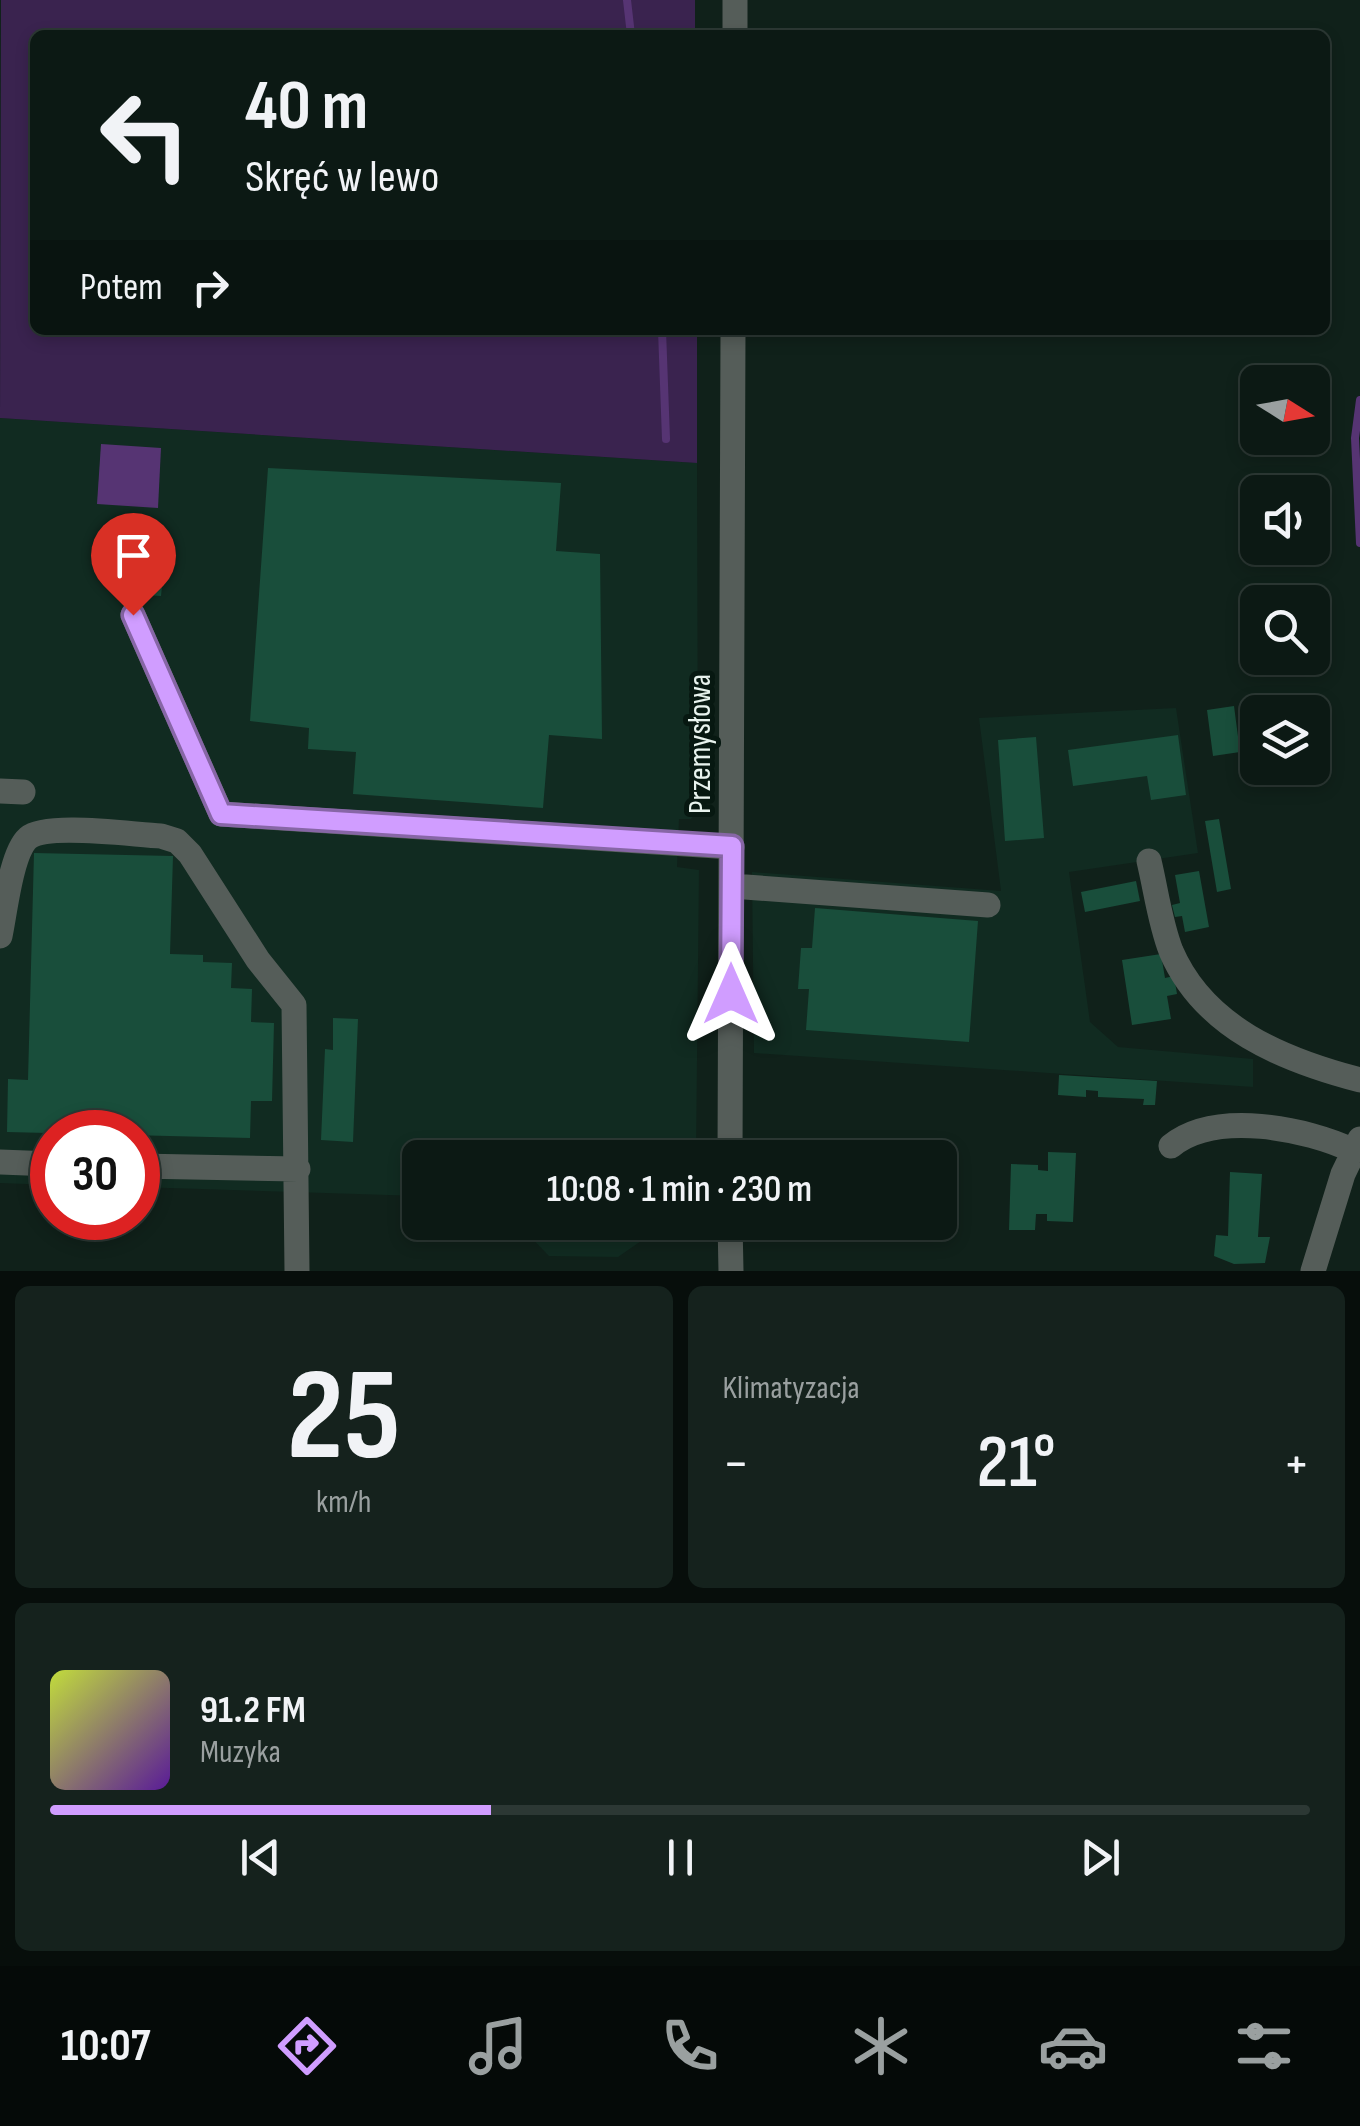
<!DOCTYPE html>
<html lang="pl">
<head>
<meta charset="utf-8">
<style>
	:root { --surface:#0c1914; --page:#15221d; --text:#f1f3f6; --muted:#9aa0a0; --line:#2c3834; --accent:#d09dff }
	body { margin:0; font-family:"Sofia Sans Condensed",sans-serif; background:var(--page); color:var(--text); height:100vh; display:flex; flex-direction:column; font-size:38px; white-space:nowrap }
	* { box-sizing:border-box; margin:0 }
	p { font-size:32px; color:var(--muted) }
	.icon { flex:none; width:55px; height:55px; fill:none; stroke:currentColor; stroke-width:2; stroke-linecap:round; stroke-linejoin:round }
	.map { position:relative; height:1271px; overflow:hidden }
	.panel { display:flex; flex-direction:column; gap:15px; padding:15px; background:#070e0b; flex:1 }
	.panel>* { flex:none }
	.top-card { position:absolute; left:30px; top:30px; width:1300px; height:305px; border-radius:15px; box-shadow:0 5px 15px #0003,0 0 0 2px var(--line); background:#0c1914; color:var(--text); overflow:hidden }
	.needle { width:65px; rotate:101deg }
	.tools { position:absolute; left:1240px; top:365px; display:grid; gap:20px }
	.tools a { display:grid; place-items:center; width:90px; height:90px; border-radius:15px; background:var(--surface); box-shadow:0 5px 15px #0003,0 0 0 2px var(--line); font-size:50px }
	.speed { position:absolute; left:30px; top:1110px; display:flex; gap:20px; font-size:50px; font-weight:700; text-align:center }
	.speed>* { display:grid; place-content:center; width:130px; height:130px; border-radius:50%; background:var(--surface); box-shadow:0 5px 15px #0003,0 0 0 2px var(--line); line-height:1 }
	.speed .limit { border:15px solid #d22; background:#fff; color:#111 }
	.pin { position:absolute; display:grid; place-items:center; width:85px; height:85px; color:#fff; margin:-102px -42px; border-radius:50% 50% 50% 0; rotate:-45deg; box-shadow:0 0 10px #0007 }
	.pin .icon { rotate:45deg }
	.me { position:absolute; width:110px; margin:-55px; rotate:0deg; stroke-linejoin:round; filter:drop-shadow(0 0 8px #0008) }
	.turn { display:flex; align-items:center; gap:35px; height:210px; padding:0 50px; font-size:45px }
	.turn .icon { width:130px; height:130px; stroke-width:2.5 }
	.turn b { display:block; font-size:70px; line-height:85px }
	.then { display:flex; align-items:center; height:95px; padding:0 50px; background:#0003; gap:20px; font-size:38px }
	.big { font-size:75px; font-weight:600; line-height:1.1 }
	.panel .tile { flex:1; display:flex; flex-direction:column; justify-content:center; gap:15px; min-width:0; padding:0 35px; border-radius:15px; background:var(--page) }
	.panel .dial { align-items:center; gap:0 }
	.dial b { font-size:130px; line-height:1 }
	.song { display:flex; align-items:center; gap:30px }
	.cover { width:120px; height:120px; border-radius:15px; background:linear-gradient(135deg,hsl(70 70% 55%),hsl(270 70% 35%)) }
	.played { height:10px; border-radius:5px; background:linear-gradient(90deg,var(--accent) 35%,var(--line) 35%) }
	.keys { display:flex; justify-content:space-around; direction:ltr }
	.heat { display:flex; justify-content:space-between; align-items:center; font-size:55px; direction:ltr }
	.panel .tiles { flex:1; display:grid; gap:15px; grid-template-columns:1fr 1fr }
	.tile:last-child { grid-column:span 2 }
	.trip { position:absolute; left:402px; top:1140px; width:555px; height:100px; border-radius:15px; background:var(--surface); box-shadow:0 5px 15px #0003,0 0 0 2px var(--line); font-weight:600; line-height:100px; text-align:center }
	.menu { display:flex; height:160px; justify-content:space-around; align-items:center; background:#050a08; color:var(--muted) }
	.menu .icon { width:70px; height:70px }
	.menu .current { color:var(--accent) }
	.menu b { font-size:45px; color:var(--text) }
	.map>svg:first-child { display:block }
	.built { fill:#112b21 }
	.green { fill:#3a234f }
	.water { fill:#563473 }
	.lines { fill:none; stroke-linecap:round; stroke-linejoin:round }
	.stream { stroke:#563473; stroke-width:8 }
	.building { fill:#194e3b }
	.minor { stroke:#555d59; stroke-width:25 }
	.route-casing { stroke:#8766a6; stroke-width:25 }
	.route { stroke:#d09dff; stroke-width:18 }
	.labels { text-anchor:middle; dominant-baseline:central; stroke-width:10; stroke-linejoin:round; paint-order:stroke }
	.street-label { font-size:32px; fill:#e8f3ee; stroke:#071811 }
</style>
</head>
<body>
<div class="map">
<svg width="1360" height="1271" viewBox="0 0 1360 1271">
	<rect width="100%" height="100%" fill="#10211a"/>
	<path class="built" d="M0,418l697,45 1,348 -7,8h-12l-2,48 22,3 -3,287 -276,1v38l-282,-9v-55h-86v53l-52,-2z
		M1176,708l22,145 -129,19 21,150 28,25 135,12v28l-499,-34 -2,-181 249,19 -22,-173z
		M517,1223h150l-49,34 -69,-1z"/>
	<path class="green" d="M1,0h694v35h-660v295h662v133l-697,-45z"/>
	<path class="water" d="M101,444l60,4 -3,60 -61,-4z"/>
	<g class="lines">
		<path class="stream" d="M627,0l4,35
			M662,330l4,109
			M1360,400l-5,38 5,105"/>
	</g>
	<path class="building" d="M268,468l293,15 -5,68 44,3 2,185 -53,-4 -6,73 -190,-14 3,-42 -48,-3 1,-21 -59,-7z
		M131,575l32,2 -2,19 -31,-2z
		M1234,706l6,46 -27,4 -6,-46z
		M1178,735l8,60 -35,5 -4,-24 -74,10 -5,-36z
		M1036,737l8,101 -39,3 -7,-101z
		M1219,819l12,70 -14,3 -12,-71z
		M34,853l139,3 -3,98 33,1v7l29,1 -1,25 21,1 -1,33 23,1 -2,78h-21l-1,37 -243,-6 1,-53 20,1z
		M1199,871l10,56 -24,5 -3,-16 -7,1 -3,-12 8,-2 -5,-28z
		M1136,881l4,20 -55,11 -4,-20z
		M815,908l163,13 -9,121 -163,-12 3,-41h-11l3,-41h11z
		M1161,954l4,24 9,-2 3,18 -10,2 4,23 -39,6 -10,-65z
		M333,1018l25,1 -5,123 -32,-2 4,-91 8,1z
		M1059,1075l98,6 -2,24h-12l1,-6 -46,-2v-6l-12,-1v7l-28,-2z
		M1048,1152l28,1 -3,69 -26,-1v-7h-11l-1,16h-26l2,-66 27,1v5l10,1z
		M1230,1172l32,2 -4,63h12l-5,26 -31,1 -20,-8 2,-21 12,1z"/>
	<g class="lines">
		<path class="minor" d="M735,35v-35
			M133,615l88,199 511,33
			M0,791l23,1
			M1149,861c7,29 11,62 22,90 33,77 112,109 189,129
			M732,886l256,19
			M0,936c5,-23 11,-83 28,-98 19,-16 106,-3 133,-2l16,5 13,13 68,106 36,45 3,266
			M1171,1146c44,-36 135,-18 183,5
			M730,1158l3,-828
			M0,1162l52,2
			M138,1166l160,3
			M730,1222l1,49
			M1313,1271l30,-97 17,-35"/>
	</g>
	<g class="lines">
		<g class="route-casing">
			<path id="route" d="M133,615l88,199 511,32 -1,148"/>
		</g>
		<use href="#route" class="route"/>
	</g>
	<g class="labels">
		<g class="street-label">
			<text transform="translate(700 744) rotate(-90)">Przemysłowa</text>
		</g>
	</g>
</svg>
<div class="tools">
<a><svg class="needle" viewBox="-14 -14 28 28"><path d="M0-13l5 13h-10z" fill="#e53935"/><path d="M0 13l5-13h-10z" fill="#9aa0a0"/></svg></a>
<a><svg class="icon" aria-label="sound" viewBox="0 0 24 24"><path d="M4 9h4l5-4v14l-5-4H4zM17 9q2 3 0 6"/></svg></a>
<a><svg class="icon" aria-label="search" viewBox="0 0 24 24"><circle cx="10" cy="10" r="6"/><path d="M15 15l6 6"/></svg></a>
<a><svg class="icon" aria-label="layers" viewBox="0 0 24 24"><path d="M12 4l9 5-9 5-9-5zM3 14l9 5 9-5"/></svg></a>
</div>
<div class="speed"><div class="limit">30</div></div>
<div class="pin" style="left:133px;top:615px;background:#d93025"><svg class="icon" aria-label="arrive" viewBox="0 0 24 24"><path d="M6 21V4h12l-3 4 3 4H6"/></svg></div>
<svg class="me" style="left:731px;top:994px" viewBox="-20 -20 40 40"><path d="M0-17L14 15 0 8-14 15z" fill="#d09dff" stroke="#fff" stroke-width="4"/></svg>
<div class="trip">10:08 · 1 min · 230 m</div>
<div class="top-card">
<div class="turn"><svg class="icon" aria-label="left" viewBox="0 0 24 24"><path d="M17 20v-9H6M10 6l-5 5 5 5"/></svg><div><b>40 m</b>Skręć w lewo</div></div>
<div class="then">Potem<svg class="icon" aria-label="right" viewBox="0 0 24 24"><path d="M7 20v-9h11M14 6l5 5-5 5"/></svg></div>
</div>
</div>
<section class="panel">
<div class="tiles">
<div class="tile dial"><b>25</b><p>km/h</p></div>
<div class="tile"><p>Klimatyzacja</p>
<div class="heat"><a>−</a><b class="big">21°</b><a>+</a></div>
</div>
<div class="tile">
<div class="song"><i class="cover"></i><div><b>91.2 FM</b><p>Muzyka</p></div></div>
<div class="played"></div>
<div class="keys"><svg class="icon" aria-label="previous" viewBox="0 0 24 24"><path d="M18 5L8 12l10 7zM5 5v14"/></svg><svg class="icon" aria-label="pause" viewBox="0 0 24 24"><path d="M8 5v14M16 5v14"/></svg><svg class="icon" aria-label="next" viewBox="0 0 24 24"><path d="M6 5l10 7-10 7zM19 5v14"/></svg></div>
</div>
</div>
</section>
<nav class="menu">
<b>10:07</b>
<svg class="icon current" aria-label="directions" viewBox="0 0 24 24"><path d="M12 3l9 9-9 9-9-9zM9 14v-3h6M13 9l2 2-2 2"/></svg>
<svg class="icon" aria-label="music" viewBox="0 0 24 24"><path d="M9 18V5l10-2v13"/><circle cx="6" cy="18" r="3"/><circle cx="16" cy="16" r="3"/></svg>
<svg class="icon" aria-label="phone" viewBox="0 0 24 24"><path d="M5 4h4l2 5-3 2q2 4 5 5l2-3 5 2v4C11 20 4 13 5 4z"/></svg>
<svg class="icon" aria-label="climate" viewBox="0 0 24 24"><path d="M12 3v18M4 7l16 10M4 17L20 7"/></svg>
<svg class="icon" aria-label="car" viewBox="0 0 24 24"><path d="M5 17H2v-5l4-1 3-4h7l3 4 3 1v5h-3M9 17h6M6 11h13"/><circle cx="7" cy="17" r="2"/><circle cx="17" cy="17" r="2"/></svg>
<svg class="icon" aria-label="filters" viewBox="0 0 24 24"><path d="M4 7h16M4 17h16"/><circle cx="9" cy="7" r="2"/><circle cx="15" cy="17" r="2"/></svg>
</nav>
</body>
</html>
